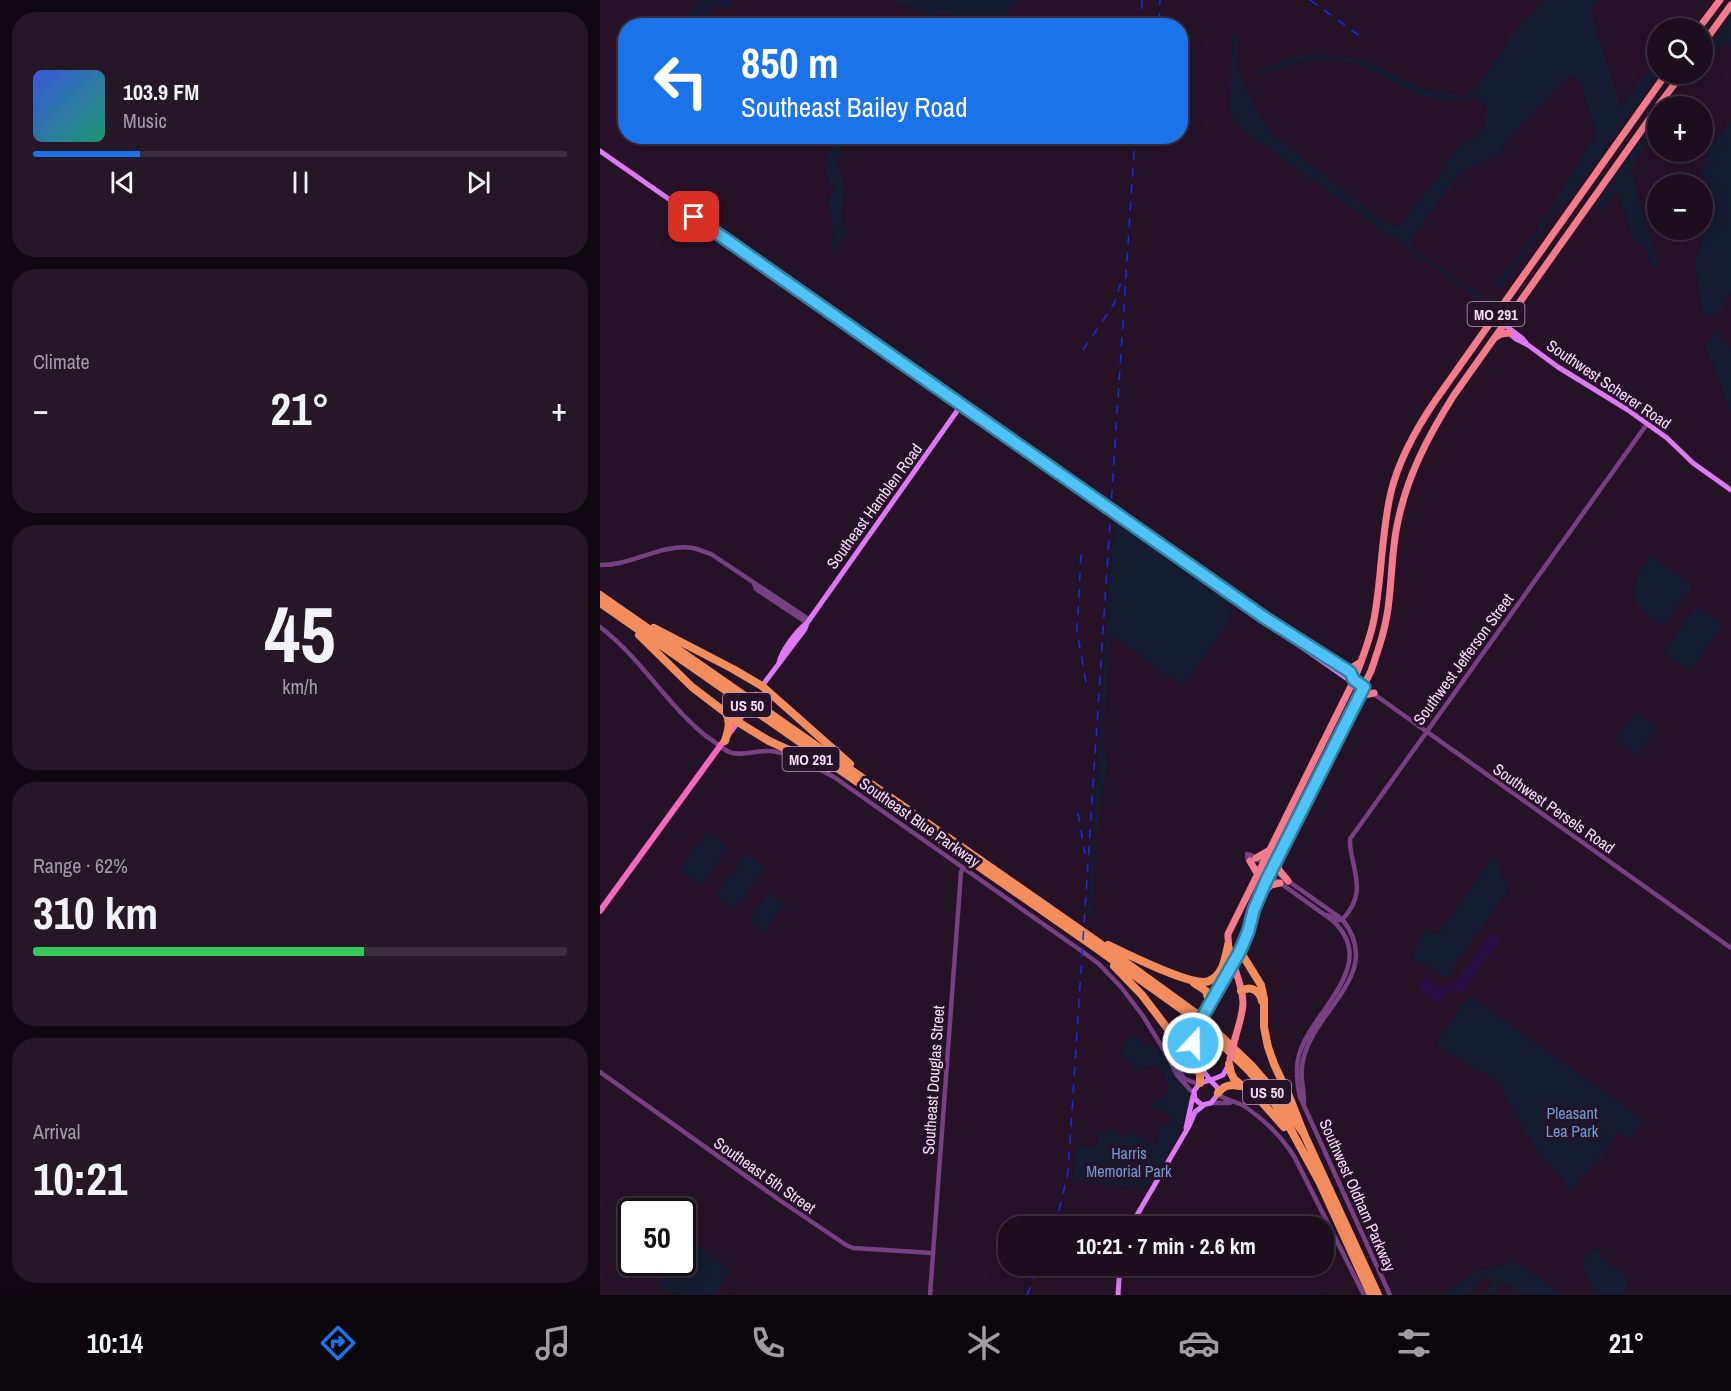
<!DOCTYPE html>
<html lang="en">
<head>
<meta charset="utf-8">
<style>
	:root { --surface:#1c0e1d; --page:#251726; --text:#f1f3f6; --muted:#a09ca4; --line:#3a2e3b; --accent:#1a73e8 }
	body { margin:0; font-family:"Archivo Narrow",sans-serif; background:var(--page); color:var(--text); height:100vh; display:flex; flex-direction:column; font-size:22px; white-space:nowrap }
	* { box-sizing:border-box; margin:0 }
	p { font-size:20px; color:var(--muted) }
	.icon { flex:none; width:33px; height:33px; fill:none; stroke:currentColor; stroke-width:2; stroke-linecap:round; stroke-linejoin:round }
	.map { position:relative; flex:1; overflow:hidden }
	.drawer { display:flex; flex-direction:column; gap:12px; padding:12px; background:#0f0810; width:600px }
	.drawer>* { flex:none }
	.hud { position:absolute; left:18px; top:18px; width:570px; height:126px; border-radius:24px; box-shadow:0 3px 15px #0003,0 0 0 2px var(--line); background:#1a73e8; color:#fff; overflow:hidden }
	.buttons { position:absolute; left:1047px; top:18px; display:grid; gap:12px }
	.buttons a { display:grid; place-items:center; width:66px; height:66px; border-radius:50%; background:var(--surface); box-shadow:0 3px 15px #0003,0 0 0 2px var(--line); font-size:30px }
	.speed { position:absolute; left:18px; top:1198px; display:flex; gap:12px; font-size:30px; font-weight:700; text-align:center }
	.speed>* { display:grid; place-content:center; width:78px; height:78px; border-radius:50%; background:var(--surface); box-shadow:0 3px 15px #0003,0 0 0 2px var(--line); line-height:1 }
	.speed .limit { border:3px solid #111; border-radius:9px; background:#fff; color:#111 }
	.pin { position:absolute; display:grid; place-items:center; width:51px; height:51px; color:#fff; margin:-26px; border-radius:12px; box-shadow:0 3px 9px #0006 }
	.me { position:absolute; width:66px; margin:-33px; rotate:21deg; stroke-linejoin:round; filter:drop-shadow(0 0 4px #0008) }
	.turn { display:flex; align-items:center; gap:21px; height:126px; padding:0 24px; font-size:27px }
	.turn .icon { width:78px; height:78px; stroke-width:2.5 }
	.turn b { display:block; font-size:42px; line-height:51px }
	.big { font-size:45px; font-weight:800; line-height:1.1 }
	.drawer .widget { flex:1; display:flex; flex-direction:column; justify-content:center; gap:9px; min-width:0; padding:0 21px; border-radius:24px; background:var(--page) }
	.drawer .dial { align-items:center; gap:0 }
	.dial b { font-size:78px; line-height:1 }
	.song { display:flex; align-items:center; gap:18px }
	.cover { width:72px; height:72px; border-radius:9px; background:linear-gradient(135deg,hsl(230 70% 55%),hsl(160 70% 35%)) }
	.played { height:6px; border-radius:3px; background:linear-gradient(90deg,var(--accent) 20%,var(--line) 20%) }
	.keys { display:flex; justify-content:space-around; direction:ltr }
	.heat { display:flex; justify-content:space-between; align-items:center; font-size:33px; direction:ltr }
	.charge { height:9px; border-radius:4px; background:linear-gradient(90deg,#34c759 62%,var(--line) 0) }
	.trip { position:absolute; left:398px; top:1216px; width:336px; height:60px; border-radius:24px; background:var(--surface); box-shadow:0 3px 15px #0003,0 0 0 2px var(--line); font-weight:800; line-height:60px; text-align:center }
	.tabs { display:flex; height:96px; justify-content:space-around; align-items:center; background:#0b060c; color:var(--muted) }
	.tabs .icon { width:42px; height:42px }
	.tabs .current { color:var(--accent) }
	.tabs b { font-size:27px; color:var(--text) }
	main { display:flex; flex:1; min-height:0 }
	.map>svg:first-child { display:block }
	.green { fill:#151c30 }
	.water { fill:#250f43 }
	.lines { fill:none; stroke-linecap:round; stroke-linejoin:round }
	.stream { stroke:#250f43; stroke-width:1.5 }
	.tertiary { stroke:#774082; stroke-width:4.5 }
	.secondary { stroke:#de78f5; stroke-width:5 }
	.primary { stroke:#f469ba; stroke-width:6 }
	.trunk { stroke:#f47b8c; stroke-width:7 }
	.motorway { stroke:#f38d5e; stroke-width:8 }
	.rail { stroke:#152cee; stroke-width:1.5; stroke-dasharray:9 8; stroke-linecap:butt }
	.secondary-bridge { stroke:#de78f5; stroke-width:5 }
	.primary-bridge { stroke:#f469ba; stroke-width:6 }
	.trunk-bridge { stroke:#f47b8c; stroke-width:7 }
	.route-casing { stroke:#337fa1; stroke-width:15 }
	.route { stroke:#4fc3f7; stroke-width:10 }
	.labels { text-anchor:middle; dominant-baseline:central; stroke-width:6; stroke-linejoin:round; paint-order:stroke }
	.shield { fill:#261227; stroke:#ba9ebc; stroke-width:1.5 }
	.shield-label { font-size:15px; font-weight:bold; fill:#f9dafc }
	.street-label { font-size:16px; fill:#f9dafc; stroke:#261227 }
	.park-label { font-size:16px; fill:#6b9dd8; stroke:#261227 }
</style>
</head>
<body>
<main>
<section class="drawer">
<div class="widget">
<div class="song"><i class="cover"></i><div><b>103.9 FM</b><p>Music</p></div></div>
<div class="played"></div>
<div class="keys"><svg class="icon" aria-label="previous" viewBox="0 0 24 24"><path d="M18 5L8 12l10 7zM5 5v14"/></svg><svg class="icon" aria-label="pause" viewBox="0 0 24 24"><path d="M8 5v14M16 5v14"/></svg><svg class="icon" aria-label="next" viewBox="0 0 24 24"><path d="M6 5l10 7-10 7zM19 5v14"/></svg></div>
</div>
<div class="widget"><p>Climate</p>
<div class="heat"><a>−</a><b class="big">21°</b><a>+</a></div>
</div>
<div class="widget dial"><b>45</b><p>km/h</p></div>
<div class="widget"><p>Range · 62%</p><b class="big">310 km</b><div class="charge"></div></div>
<div class="widget"><p>Arrival</p><b class="big">10:21</b></div>
</section>
<div class="map">
<svg width="1131" height="1295" viewBox="0 0 1131 1295">
	<rect width="100%" height="100%" fill="#261227"/>
	<path class="green" d="M100,0h35l-7,9 -11,-5 -18,21h-17z
		M295,0h123l-17,25h-35l-16,-12h-11l-6,2 -7,-2 -21,-7z
		M947,0h53l-5,4 -4,8 30,97 36,-50 1,15h1l-91,129 -8,3 -61,84 -3,-2 -2,-5 14,-13 42,-58 18,-32 26,-42v-12l-13,-43 -8,-6h-4l-65,67 -2,7 4,6 -13,-2 -15,10 -11,3 -9,7 -47,65v4l2,4 53,38 12,4 4,8 -2,2 -238,-171 -10,-14 -2,-7 3,-74 6,1c-1,8 -3,19 -2,28 2,16 25,57 35,71l114,89c6,3 11,4 17,-1 8,-6 13,-17 19,-25 4,-6 10,-11 15,-17 7,-10 12,-22 20,-31 7,-7 17,-7 25,-19 4,-6 6,-14 5,-21 -4,-17 -29,-8 -41,-9 -6,0 -12,-2 -18,-3 -23,-6 -43,-22 -66,-31 -12,-5 -27,-6 -40,-6 -23,0 -44,9 -66,16l-3,-1 1,-3 42,-16 15,-1 37,2 27,8 43,22 15,5 31,4 11,-6 32,-45 4,-9z
		M1131,16v29l-8,-3 -20,28v-15z
		M1057,118v13l-25,34 -1,6 28,96 -7,-1 -7,-21 -7,-2 -4,-4 -15,-44 -4,-2 -15,19h-4l-2,-3 1,-4z
		M1131,122v172l-15,21 -6,3 -6,-4 -9,-52 6,-15 6,-26v-7l-4,-7 -1,-40 7,-18z
		M236,137h11l-10,27 7,20 -3,40 7,9 -15,22c-1,-14 1,-43 -5,-53l6,-13c-14,-24 -9,-29 2,-52z
		M1121,327l-2,11 12,10v63l-18,-48 -7,-14 2,-7z
		M514,516l72,51 16,15 1,-1 24,17 1,6 4,5 -2,12 -47,65 -64,-46 -9,-4 -7,108 4,20 -11,71 -3,67 3,8 -3,5 -5,-3z
		M1053,556l38,28 1,3 -28,38c-33,-15 -39,-43 -11,-69z
		M1096,606l27,19 -32,46 -27,-18z
		M1036,712l21,16 -20,27 -21,-16z
		M107,832l22,16 -27,37 -22,-15z
		M146,854l19,13 -30,43 -19,-14z
		M895,855l12,36 -61,88 -23,-17h-10l4,-19 9,-14 11,7z
		M168,893l17,11 -20,28 -16,-11z
		M870,996l174,124 -13,19 -11,-8 -33,42h-3l-14,21 -7,-16 -24,-25 -40,-69 -17,-14 -2,3 -44,-30z
		M532,1033l2,5 3,-1 6,8c5,2 13,0 16,2l17,29 14,15c0,24 -26,77 -41,95l-5,2 -70,-7 2,-34 23,-2 -1,-12 9,1v-6l5,1 11,8 12,-3 23,12 2,-16 12,-7 1,-4c-6,-9 -13,-9 -23,-11 5,-7 15,-8 19,-18 -1,-11 -6,-22 -16,-26l-21,7 -1,-8 -11,-8z
		M83,1234l49,36 -17,25h-41l-17,-11 15,-21h10l1,-15 3,-6 -3,-3z
		M999,1248l2,9 27,20 -4,18h-34l4,-7 -12,-24 7,-12z
		M915,1261l49,34h-42l-12,-9 -9,-1 -7,10h-10l10,-15 -9,-3 -5,5 -9,13h-28l31,-22z"/>
	<path class="water" d="M894,931l8,7 -40,56 -6,-3h-6l-12,13 -21,-16 9,-11c11,8 17,16 30,5l35,-48z"/>
	<g class="lines">
		<path class="stream" d="M117,3l14,-3
			M91,26l15,-19 6,-2
			M90,1241l1,-1
			M82,1251l5,-6
			M59,1283h6l2,-9 7,-11"/>
		<path class="tertiary" d="M0,565c31,1 62,-22 93,-17 5,1 12,4 18,6l99,66
			M154,583l2,6 51,34
			M0,627c41,31 66,77 106,109 8,5 15,12 23,16 11,5 29,-2 41,-1 23,2 44,16 64,26l249,175 16,12 22,23 22,29 24,39 18,24 13,5
			M764,687l367,261
			M647,854l1,6 4,3
			M647,854l6,2 89,63c42,52 -22,87 -37,134 -7,21 -1,31 -1,50
			M659,868l73,52c50,45 -21,91 -33,135 -4,14 -2,28 1,42l90,198
			M727,915l10,5h5c25,-27 12,-44 8,-75v-6l297,-415
			M568,1057l9,18 16,18
			M0,1072l181,129 65,44 7,3 80,5
			M618,1094c8,7 18,7 26,12 21,14 38,31 51,52l69,137
			M611,1103h19
			M330,1295l31,-423 2,-4"/>
		<path class="secondary" d="M0,151l417,291
			M894,317l28,21 5,6
			M908,332l8,7 12,6 30,22 70,43 39,28 26,25 38,27
			M604,576l76,53 6,1 63,43 5,7
			M207,623l155,-219
			M680,629l3,5 63,44 8,2 10,7
			M162,686l43,-57 2,-6c-10,7 -26,28 -28,40
			M594,1032c-3,20 5,33 16,48
			M610,1080l7,7 1,7 -7,9 -9,2 -7,-6 -1,-8 6,-8z
			M611,1080l12,-5 5,-9
			M586,1128l7,-32
			M530,1227l59,-101 6,-14 9,-7
			M518,1295l2,-29"/>
		<path class="primary" d="M0,911l144,-198"/>
		<path class="trunk" d="M1099,28l21,-28
			M1102,45l29,-40
			M1058,106l24,-32
			M887,326l-3,-17 11,-1 5,-2
			M896,337l5,-3 8,-1
			M745,669l6,-1 10,-6
			M758,699l6,-4 10,-2
			M656,858l12,-7
			M677,860l2,10 9,11
			M650,861l8,14
			M663,893l8,-8 9,-2
			M609,1006l37,-66 8,-31 15,-34 102,-204c8,-23 16,-47 18,-71 3,-25 3,-50 8,-74 9,-48 31,-90 57,-131l204,-288
			M635,1039c3,-12 8,-25 8,-37 -1,-24 -16,-44 -15,-68l126,-254c8,-20 16,-40 20,-61 8,-42 7,-85 17,-127 8,-33 25,-63 44,-91l231,-327"/>
		<path class="motorway" d="M0,595l495,345 106,77 52,50 19,22 32,45
			M0,603l493,343 105,75 51,50 18,21 18,27 35,64 51,112
			M54,628l79,41 29,17 88,78
			M39,635l53,52 46,35 31,19 60,27
			M125,741c3,-10 6,-18 1,-28
			M508,945c18,8 85,43 101,36 14,-6 16,-22 19,-36
			M640,951l21,34 3,14v28l4,20 6,17 15,32 15,38 74,161
			M514,966l28,29 51,67 7,12v9
			M594,983l12,8 4,13
			M641,991c10,-6 19,0 21,10
			M572,1032l11,4 11,-4
			M629,1064l2,9 3,6 26,21 24,27
			M618,1093c6,-8 13,-9 22,-7"/>
		<path class="rail" d="M710,0l50,36
			M559,22l1,-22
			M541,26l1,-26
			M515,141v-5
			M483,350l31,-46 7,-22
			M481,555l-4,76 10,57
			M478,813l7,41
			M455,1227l13,-55 67,-1036
			M427,1295l12,-29"/>
		<path class="secondary-bridge" d="M417,442l187,134"/>
		<path class="primary-bridge" d="M144,713l12,-18"/>
		<path class="trunk-bridge" d="M596,1029l12,-21
			M630,1059l5,-20"/>
	</g>
	<g class="lines">
		<g class="route-casing">
			<path id="route" d="M94,217l571,401 85,54 4,8 10,7 -97,192 -13,30 -6,23 -8,19 -46,81 -1,11"/>
		</g>
		<use href="#route" class="route"/>
	</g>
	<g class="labels">
		<g class="shield">
			<rect x="867.5" y="302" width="57" height="24" rx="4.5"/>
			<rect x="123" y="693" width="48" height="24" rx="4.5"/>
			<rect x="182.5" y="747" width="57" height="24" rx="4.5"/>
			<rect x="643" y="1080" width="48" height="24" rx="4.5"/>
		</g>
		<g class="shield-label">
			<text x="896" y="314">MO 291</text>
			<text x="147" y="705">US 50</text>
			<text x="211" y="759">MO 291</text>
			<text x="667" y="1092">US 50</text>
		</g>
		<g class="street-label">
			<text transform="translate(1009 384) rotate(34)">Southwest Scherer Road</text>
			<text transform="translate(274 506) rotate(-54)">Southeast Hamblen Road</text>
			<text transform="translate(863 659) rotate(-54)">Southwest Jefferson Street</text>
			<text transform="translate(954 808) rotate(35)">Southwest Persels Road</text>
			<text transform="translate(320 822) rotate(35)">Southeast Blue Parkway</text>
			<text transform="translate(333 1080) rotate(-86)">Southeast Douglas Street</text>
			<text transform="translate(165 1175) rotate(35)">Southeast 5th Street</text>
			<text transform="translate(758 1195) rotate(66)">Southwest Oldham Parkway</text>
		</g>
		<g class="park-label">
			<text x="972" y="1113">Pleasant<tspan x="972" dy="18">Lea Park</tspan></text>
			<text x="529" y="1153">Harris<tspan x="529" dy="18">Memorial Park</tspan></text>
		</g>
	</g>
</svg>
<div class="buttons">
<a><svg class="icon" aria-label="search" viewBox="0 0 24 24"><circle cx="10" cy="10" r="6"/><path d="M15 15l6 6"/></svg></a>
<a>+</a>
<a>−</a>
</div>
<div class="speed"><div class="limit">50</div></div>
<div class="pin" style="left:94px;top:217px;background:#d93025"><svg class="icon" aria-label="arrive" viewBox="0 0 24 24"><path d="M6 21V4h12l-3 4 3 4H6"/></svg></div>
<svg class="me" style="left:593px;top:1043px" viewBox="-20 -20 40 40"><circle r="17" fill="#4fc3f7" stroke="#fff" stroke-width="3"/><path d="M0-11L8 9 0 5-8 9z" fill="#fff"/></svg>
<div class="trip">10:21 · 7 min · 2.6 km</div>
<div class="hud">
<div class="turn"><svg class="icon" aria-label="left" viewBox="0 0 24 24"><path d="M17 20v-9H6M10 6l-5 5 5 5"/></svg><div><b>850 m</b>Southeast Bailey Road</div></div>
</div>
</div>
</main>
<nav class="tabs">
<b>10:14</b>
<svg class="icon current" aria-label="directions" viewBox="0 0 24 24"><path d="M12 3l9 9-9 9-9-9zM9 14v-3h6M13 9l2 2-2 2"/></svg>
<svg class="icon" aria-label="music" viewBox="0 0 24 24"><path d="M9 18V5l10-2v13"/><circle cx="6" cy="18" r="3"/><circle cx="16" cy="16" r="3"/></svg>
<svg class="icon" aria-label="phone" viewBox="0 0 24 24"><path d="M5 4h4l2 5-3 2q2 4 5 5l2-3 5 2v4C11 20 4 13 5 4z"/></svg>
<svg class="icon" aria-label="climate" viewBox="0 0 24 24"><path d="M12 3v18M4 7l16 10M4 17L20 7"/></svg>
<svg class="icon" aria-label="car" viewBox="0 0 24 24"><path d="M5 17H2v-5l4-1 3-4h7l3 4 3 1v5h-3M9 17h6M6 11h13"/><circle cx="7" cy="17" r="2"/><circle cx="17" cy="17" r="2"/></svg>
<svg class="icon" aria-label="filters" viewBox="0 0 24 24"><path d="M4 7h16M4 17h16"/><circle cx="9" cy="7" r="2"/><circle cx="15" cy="17" r="2"/></svg>
<b>21°</b>
</nav>
</body>
</html>
